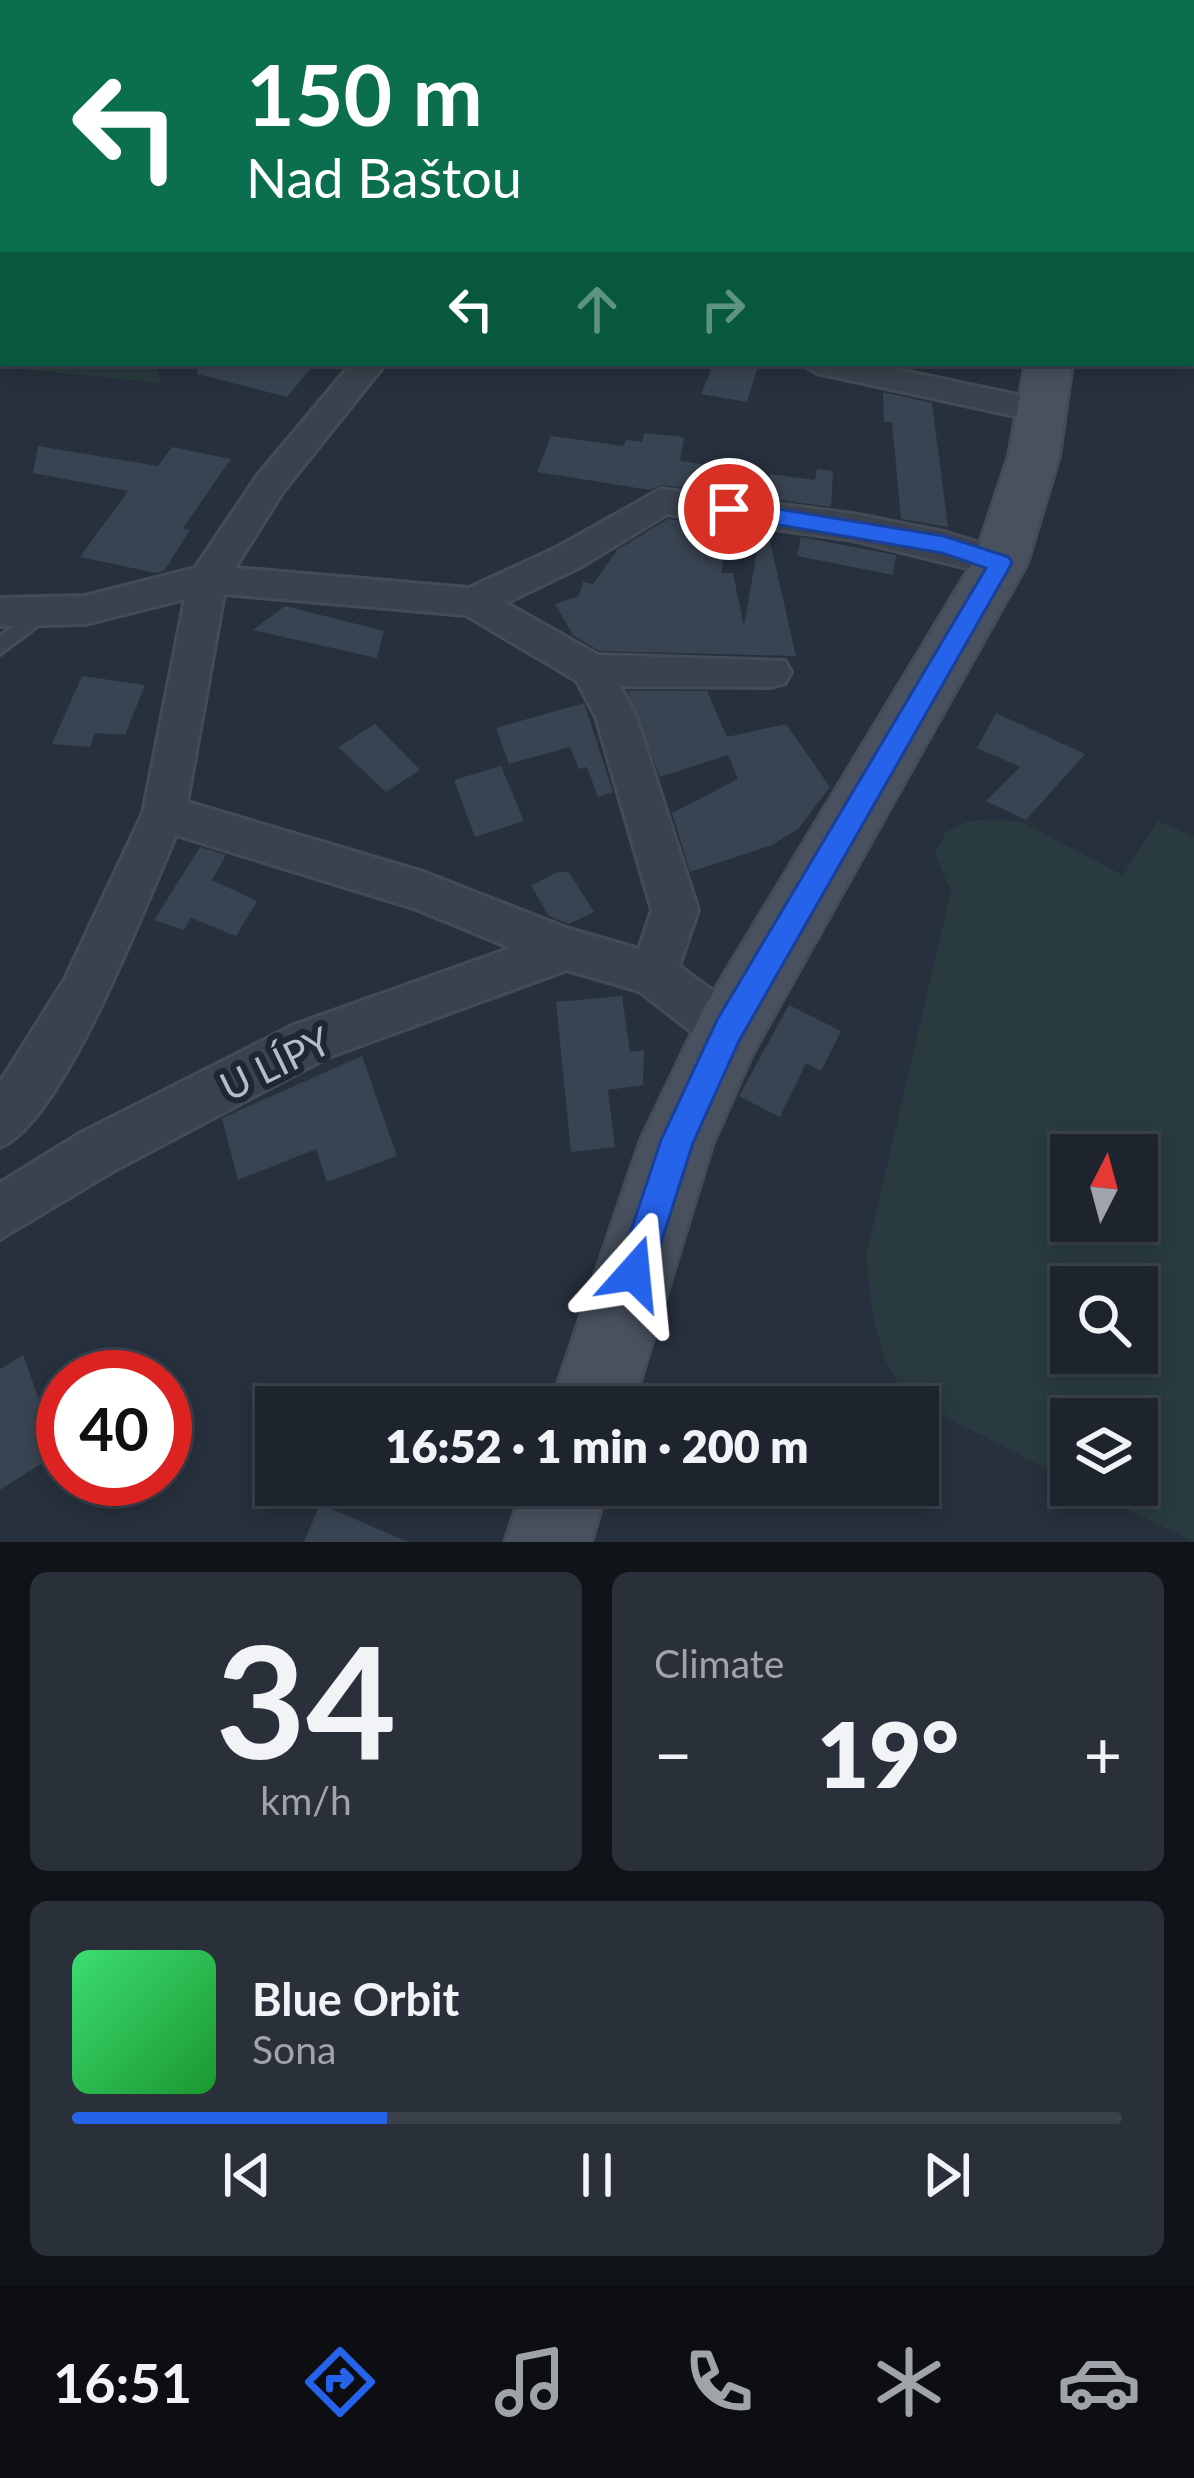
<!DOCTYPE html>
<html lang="en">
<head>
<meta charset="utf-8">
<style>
	:root { --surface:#1d242e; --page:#2a303a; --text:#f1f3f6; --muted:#a0a4aa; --line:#3b414a; --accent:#2563eb }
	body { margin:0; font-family:Lato,sans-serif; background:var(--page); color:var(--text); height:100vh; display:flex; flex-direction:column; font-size:45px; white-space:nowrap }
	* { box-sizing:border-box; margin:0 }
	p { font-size:39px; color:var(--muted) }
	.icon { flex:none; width:66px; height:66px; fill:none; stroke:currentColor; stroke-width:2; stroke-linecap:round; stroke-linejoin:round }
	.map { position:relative; height:1542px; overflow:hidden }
	.drawer { display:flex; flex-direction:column; gap:30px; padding:30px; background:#101419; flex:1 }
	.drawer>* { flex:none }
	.hud { position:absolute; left:0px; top:0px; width:1194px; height:366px; box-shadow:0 6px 18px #0003,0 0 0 3px var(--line); background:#0b6e4f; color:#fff; overflow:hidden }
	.needle { width:78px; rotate:6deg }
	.buttons { position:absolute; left:1050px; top:1134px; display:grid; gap:24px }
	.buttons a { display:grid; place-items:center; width:108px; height:108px; border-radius:0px; background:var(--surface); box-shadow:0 6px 18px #0003,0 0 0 3px var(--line); font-size:60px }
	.speed { position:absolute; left:36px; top:1350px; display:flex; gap:24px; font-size:60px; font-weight:700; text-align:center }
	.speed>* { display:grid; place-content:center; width:156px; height:156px; border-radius:50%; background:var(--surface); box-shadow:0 6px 18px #0003,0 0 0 3px var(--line); line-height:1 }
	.speed .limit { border:18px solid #d22; background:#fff; color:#111 }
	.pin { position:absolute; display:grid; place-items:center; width:102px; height:102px; color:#fff; margin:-51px; border:6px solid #fff; border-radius:50%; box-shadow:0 3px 12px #0007 }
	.me { position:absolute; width:132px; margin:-66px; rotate:18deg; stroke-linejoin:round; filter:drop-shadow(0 0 9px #0008) }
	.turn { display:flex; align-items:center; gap:42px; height:252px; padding:0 48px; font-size:54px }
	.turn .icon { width:156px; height:156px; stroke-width:2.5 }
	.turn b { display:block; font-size:84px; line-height:102px }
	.lanes { display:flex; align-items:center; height:114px; padding:0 48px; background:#0003; justify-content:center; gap:60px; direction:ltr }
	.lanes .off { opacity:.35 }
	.big { font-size:90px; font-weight:800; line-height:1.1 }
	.drawer .tile { flex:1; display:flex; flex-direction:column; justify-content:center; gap:18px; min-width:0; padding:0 42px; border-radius:18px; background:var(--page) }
	.drawer .dial { align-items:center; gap:0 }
	.dial b { font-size:156px; line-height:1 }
	.song { display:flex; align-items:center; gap:36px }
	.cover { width:144px; height:144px; border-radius:18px; background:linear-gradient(135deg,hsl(140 70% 55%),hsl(130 70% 35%)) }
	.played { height:12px; border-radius:6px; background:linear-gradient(90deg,var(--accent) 30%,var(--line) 30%) }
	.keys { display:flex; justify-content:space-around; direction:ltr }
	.heat { display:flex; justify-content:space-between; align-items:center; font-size:66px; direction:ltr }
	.drawer .tiles { flex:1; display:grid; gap:30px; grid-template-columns:1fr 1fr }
	.tile:last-child { grid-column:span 2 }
	.trip { position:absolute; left:255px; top:1386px; width:684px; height:120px; border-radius:0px; background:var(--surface); box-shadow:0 6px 18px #0003,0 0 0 3px var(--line); font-weight:800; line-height:120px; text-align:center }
	.tabs { display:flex; height:192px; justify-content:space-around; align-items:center; background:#0c0e12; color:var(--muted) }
	.tabs .icon { width:84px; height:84px }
	.tabs .active { color:var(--accent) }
	.tabs b { font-size:54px; color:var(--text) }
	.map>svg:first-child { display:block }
	.green { fill:#293b3e; fill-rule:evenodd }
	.building { fill:#394452 }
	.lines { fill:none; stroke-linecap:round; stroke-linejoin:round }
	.lane-casing { stroke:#444b56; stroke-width:6 }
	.street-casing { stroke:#444b56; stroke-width:6 }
	.secondary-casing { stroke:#444b56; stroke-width:6 }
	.lane { fill:#3b424d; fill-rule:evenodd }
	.street { fill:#3b424d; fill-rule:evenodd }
	.secondary { fill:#49515f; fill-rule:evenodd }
	.route { fill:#2563eb; stroke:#184099; stroke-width:3 }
	.labels { text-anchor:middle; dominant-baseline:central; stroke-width:12; stroke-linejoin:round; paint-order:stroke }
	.street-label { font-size:39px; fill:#b7bdc8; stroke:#202732 }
</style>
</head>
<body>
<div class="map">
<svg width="1194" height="1542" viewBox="0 0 1194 1542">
	<rect width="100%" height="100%" fill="#27303d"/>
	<path class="green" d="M3,210v153h154l3,20 -160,-16z
		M993,819l29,3 101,53 35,-54 36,16v705l-116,-57h59v-66h-66v62l-167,-85 -20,-38 -12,-45 -6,-57 85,-365 -16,-37 11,-22 22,-11zM1137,1155v66h-66v-66zM1137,1287v66h-66v-66z"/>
	<path class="building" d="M199,363h116l-28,34 -90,-23z
		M714,363h45l-12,39 -46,-8z
		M883,392l49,11 16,124 -47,-8 -9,-97h-8z
		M644,433l40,4 -4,24 31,4 6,27 -55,-7 -12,5 -113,-18 14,-36 73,10 2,-6 16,2z
		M38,446l120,20 14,-19 59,12 -48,69 7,2 -26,41 -8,2 -76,-16 48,-66 -95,-18z
		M817,469l16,2 -2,36 -65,-9 4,-24 45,6z
		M668,519l56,7 -2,47h11l11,54 16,-95 8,1 28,123 -197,-5 -26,-16 -18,-31 24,-8 4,-14 10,2 24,-34z
		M801,537l95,18 -3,20 -96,-19z
		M285,606l99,25 -7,27 -124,-28z
		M82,676l63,9 -20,50 -30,-2 -5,14 -38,-3z
		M627,691h80l20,46 59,-13 44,63 -32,42 -26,16 -82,27 -18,-59 66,-34 -10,-24 -68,22z
		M584,703l29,89 -15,5 -11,-30 -8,2 -9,-22 -61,17 -13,-36z
		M996,713l89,41 -59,66 -40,-19 34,-34 -43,-19z
		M375,724l45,46 -34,22 -48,-45z
		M501,766l23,55 -49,16 -21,-57z
		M200,847l26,8 -14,25 45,21 -21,35 -45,-18 -7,12 -30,-10z
		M557,872h12l25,40 -25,12 -20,-8 -18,-30z
		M622,996l8,56 14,-2 -1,35 -35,5 7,57 -44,5 -15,-150z
		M789,1005l52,26 -20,40 -15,-8 -26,54 -41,-21z
		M362,1056l35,100 -70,26 -11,-33 -78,31 -16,-62z
		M23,1355l35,98 -58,37v-121z
		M320,1504l88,38h-104z"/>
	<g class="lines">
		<g class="lane-casing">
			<path id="lane" d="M38,608l7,2 3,5 -3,5 -45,34v-18z"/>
		</g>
		<g class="street-casing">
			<path id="street" d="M884,0h27l-29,3z
				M352,363h34l-104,130 -47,75 234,20 87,-40 105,-59 192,25 91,18 69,21 6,10 -6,10 -13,3 -147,-36 -186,-26 -85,52 -76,37 92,52 187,6 6,11 -6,11 -14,4 -151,-1 16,31 62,193 -19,56 66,49 7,16 -7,16 -17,7 -17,-7 -72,-56 -72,-21 -241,88 -211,112 -115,69v-56l79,-49 215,-109 217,-77 -95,-39 -240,-74c-30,67 -112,286 -176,312v-65l65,-103 78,-166 42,-214 -100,25 -85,2v-28l85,-2 110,-28 63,-93zM224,594l242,21 111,66 19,36 56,193 -13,39 -70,-20 -146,-57 -236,-70z
				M801,363h65l176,37 17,11 -17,11 -225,-49z"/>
		</g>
		<g class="secondary-casing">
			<path id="secondary" d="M1054,0h34v3h-34z
				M1026,363h46l-13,93 -32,107 -275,491 -40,91 -80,262h-82l91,-267 63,-132 270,-447 35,-105z
				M524,1485h84l-17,57h-86z"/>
		</g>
		<use href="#lane" class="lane"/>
		<use href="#street" class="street"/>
		<use href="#secondary" class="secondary"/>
	</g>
	<path class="route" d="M729,501l215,35 65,21 3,6 -273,478 -46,102 -46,143 -13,5 -12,-5 -5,-13 44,-133 56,-120 269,-452 -44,-15 -221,-38 -3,-6z"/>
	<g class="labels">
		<g class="street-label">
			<text transform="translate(275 1063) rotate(-26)">U LÍPY</text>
		</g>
	</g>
</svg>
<div class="buttons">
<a><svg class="needle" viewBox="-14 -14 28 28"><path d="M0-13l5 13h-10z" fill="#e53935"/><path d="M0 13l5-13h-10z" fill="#a0a4aa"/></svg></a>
<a><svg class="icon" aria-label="search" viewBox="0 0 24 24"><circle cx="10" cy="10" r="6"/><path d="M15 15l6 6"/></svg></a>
<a><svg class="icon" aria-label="layers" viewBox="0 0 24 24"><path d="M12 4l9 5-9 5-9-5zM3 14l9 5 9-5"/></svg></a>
</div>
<div class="speed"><div class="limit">40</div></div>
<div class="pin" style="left:729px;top:509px;background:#d93025"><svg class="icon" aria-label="arrive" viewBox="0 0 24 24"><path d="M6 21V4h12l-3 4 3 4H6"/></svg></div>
<svg class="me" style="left:634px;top:1273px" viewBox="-20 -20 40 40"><path d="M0-17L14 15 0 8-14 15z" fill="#2563eb" stroke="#fff" stroke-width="4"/></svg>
<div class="trip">16:52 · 1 min · 200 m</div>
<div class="hud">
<div class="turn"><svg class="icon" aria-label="left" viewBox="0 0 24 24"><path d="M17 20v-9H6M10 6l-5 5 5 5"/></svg><div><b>150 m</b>Nad Baštou</div></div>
<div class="lanes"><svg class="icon" aria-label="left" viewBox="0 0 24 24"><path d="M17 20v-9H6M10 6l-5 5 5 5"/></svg><svg class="icon off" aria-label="ahead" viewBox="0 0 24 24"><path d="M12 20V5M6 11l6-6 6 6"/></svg><svg class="icon off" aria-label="right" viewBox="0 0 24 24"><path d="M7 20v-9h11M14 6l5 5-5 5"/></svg></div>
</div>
</div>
<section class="drawer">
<div class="tiles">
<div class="tile dial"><b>34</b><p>km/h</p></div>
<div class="tile"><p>Climate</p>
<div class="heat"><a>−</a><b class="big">19°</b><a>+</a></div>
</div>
<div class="tile">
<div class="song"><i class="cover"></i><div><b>Blue Orbit</b><p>Sona</p></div></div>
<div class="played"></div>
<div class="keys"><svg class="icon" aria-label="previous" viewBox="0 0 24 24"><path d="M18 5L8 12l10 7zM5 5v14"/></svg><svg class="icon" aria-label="pause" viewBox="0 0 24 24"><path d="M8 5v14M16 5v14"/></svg><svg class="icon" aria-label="next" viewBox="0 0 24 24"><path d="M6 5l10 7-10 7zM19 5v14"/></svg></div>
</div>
</div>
</section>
<nav class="tabs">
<b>16:51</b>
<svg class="icon active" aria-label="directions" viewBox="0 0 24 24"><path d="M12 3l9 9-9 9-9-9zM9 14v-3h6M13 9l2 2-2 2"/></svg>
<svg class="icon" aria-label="music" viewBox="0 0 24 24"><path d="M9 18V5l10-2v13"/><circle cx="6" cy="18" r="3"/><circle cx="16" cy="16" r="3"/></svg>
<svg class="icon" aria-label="phone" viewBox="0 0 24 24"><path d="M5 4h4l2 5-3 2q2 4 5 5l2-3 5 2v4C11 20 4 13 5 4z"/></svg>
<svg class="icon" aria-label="climate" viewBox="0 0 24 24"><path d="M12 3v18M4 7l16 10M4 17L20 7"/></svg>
<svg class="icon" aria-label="car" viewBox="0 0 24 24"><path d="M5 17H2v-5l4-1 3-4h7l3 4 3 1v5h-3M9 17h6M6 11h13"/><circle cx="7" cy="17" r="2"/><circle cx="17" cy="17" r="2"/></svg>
</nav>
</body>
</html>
